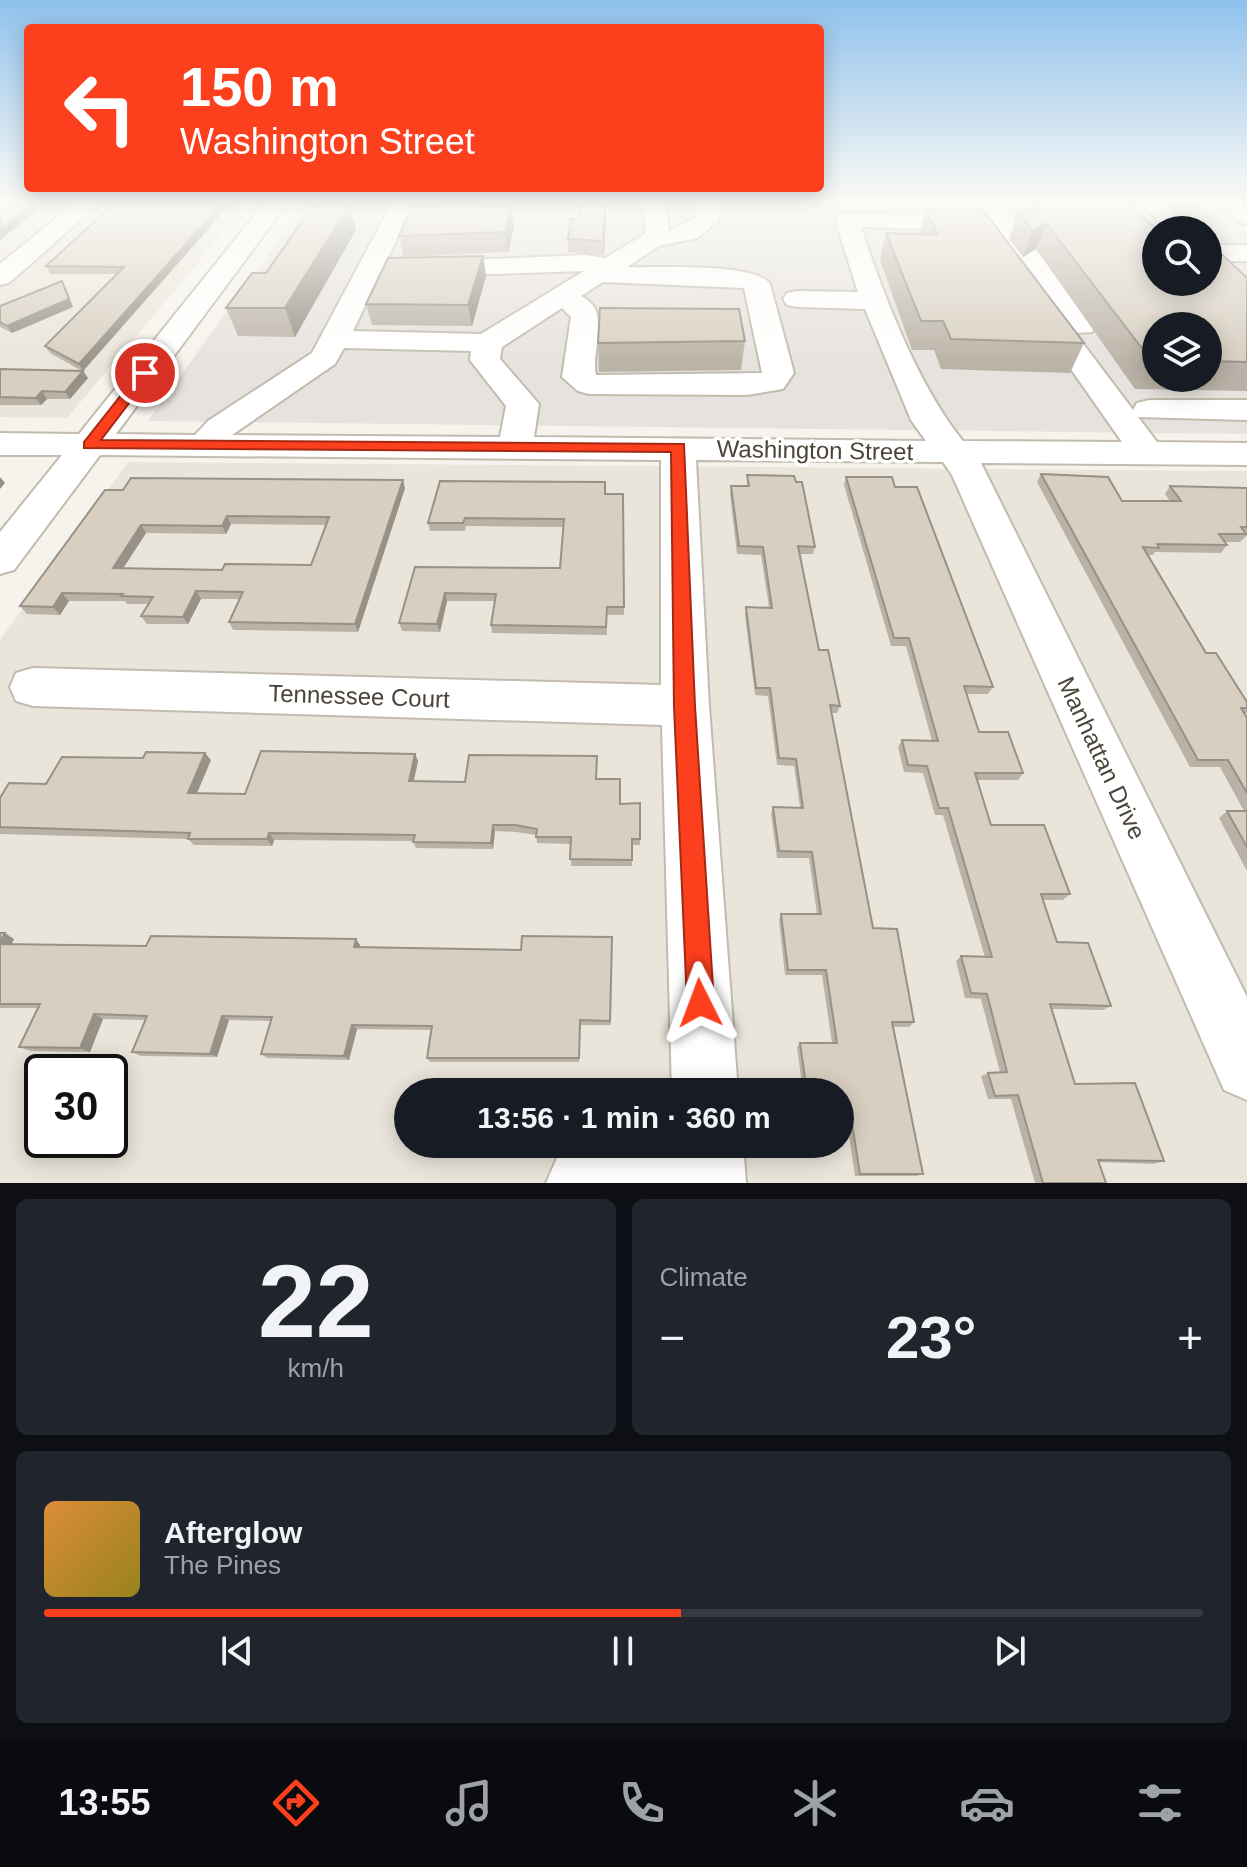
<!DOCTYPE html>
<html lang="en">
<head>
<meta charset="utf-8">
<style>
	:root { --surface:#171b24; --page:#20242c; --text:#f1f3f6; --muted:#9ea1a6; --line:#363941; --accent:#fc3f1d }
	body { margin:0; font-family:Arial,sans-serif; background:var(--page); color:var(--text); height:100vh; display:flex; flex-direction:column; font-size:30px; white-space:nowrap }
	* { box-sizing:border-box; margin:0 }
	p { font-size:26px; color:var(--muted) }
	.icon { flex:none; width:44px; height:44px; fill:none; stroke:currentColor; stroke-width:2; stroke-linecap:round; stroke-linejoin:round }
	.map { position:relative; height:1183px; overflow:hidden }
	.drawer { display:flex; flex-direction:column; gap:16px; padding:16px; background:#0d0f14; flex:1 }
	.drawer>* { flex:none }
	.top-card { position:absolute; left:24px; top:24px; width:800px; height:168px; border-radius:8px; box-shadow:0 4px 20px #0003; background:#fc3f1d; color:#fff; overflow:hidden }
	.fabs { position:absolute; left:1142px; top:216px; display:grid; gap:16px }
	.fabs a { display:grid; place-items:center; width:80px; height:80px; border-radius:50%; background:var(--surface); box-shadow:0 4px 20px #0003; font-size:40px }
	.speed { position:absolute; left:24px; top:1054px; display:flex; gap:16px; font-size:40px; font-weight:700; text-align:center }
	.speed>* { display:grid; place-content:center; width:104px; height:104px; border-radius:50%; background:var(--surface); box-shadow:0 4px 20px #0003; line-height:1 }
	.speed .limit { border:4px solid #111; border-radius:12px; background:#fff; color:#111 }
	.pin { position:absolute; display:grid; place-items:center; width:68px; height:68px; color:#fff; margin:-34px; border:4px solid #fff; border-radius:50%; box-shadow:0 2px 8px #0007 }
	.me { position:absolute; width:88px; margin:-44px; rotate:357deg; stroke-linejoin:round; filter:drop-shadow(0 0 6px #0008) }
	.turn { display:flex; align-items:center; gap:28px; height:168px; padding:0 24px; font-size:36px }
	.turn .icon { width:104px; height:104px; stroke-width:2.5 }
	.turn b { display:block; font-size:56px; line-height:68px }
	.big { font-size:60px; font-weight:600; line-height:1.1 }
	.drawer .card { flex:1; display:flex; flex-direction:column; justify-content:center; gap:12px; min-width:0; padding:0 28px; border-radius:12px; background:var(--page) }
	.drawer .dial { align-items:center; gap:0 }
	.dial b { font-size:104px; line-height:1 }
	.song { display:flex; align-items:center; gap:24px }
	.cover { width:96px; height:96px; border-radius:12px; background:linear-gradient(135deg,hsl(30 70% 55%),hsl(50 70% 35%)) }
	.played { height:8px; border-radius:4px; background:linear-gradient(90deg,var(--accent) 55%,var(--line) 55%) }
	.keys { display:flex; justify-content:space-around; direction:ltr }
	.heat { display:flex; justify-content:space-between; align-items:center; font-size:44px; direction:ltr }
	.drawer .tiles { flex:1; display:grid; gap:16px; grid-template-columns:1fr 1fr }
	.card:last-child { grid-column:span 2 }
	.trip { position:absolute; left:394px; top:1078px; width:460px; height:80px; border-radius:40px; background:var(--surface); box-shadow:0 4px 20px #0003; font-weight:600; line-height:80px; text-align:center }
	.tab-bar { display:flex; height:128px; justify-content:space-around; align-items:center; background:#090b0e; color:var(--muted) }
	.tab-bar .icon { width:56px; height:56px }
	.tab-bar .selected { color:var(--accent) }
	.tab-bar b { font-size:36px; color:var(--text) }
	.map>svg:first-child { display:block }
	.residential { fill:#eae5da; fill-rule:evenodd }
	.industrial { fill:#e6e2dd; fill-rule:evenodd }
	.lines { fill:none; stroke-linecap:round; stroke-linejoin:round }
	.minor-casing { stroke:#c2bbae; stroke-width:4 }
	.minor { fill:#fff; fill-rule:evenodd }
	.wall { fill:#bab2a6; fill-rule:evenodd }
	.shaded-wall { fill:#979187 }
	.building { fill:#d8cfc1; stroke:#979187; stroke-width:2; fill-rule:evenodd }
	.route { fill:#fc3f1d; stroke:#a42913; stroke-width:2 }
	.labels { text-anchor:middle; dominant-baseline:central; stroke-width:7; stroke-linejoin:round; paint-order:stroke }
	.street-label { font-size:24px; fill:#4b4439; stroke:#fff }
</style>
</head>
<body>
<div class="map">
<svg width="1247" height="1183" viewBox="0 0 1247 1183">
	<rect width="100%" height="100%" fill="#f6f3ec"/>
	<path class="residential" d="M0,201h250l-183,217 -67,-1z
		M128,462l1119,9v712h-1247v-543zM42,1072h68v68h-68zM408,1092h432v52h-432z"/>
	<path class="industrial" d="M307,201h898l42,34v199l-1099,-13zM1156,230h52v52h-52zM1156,326h52v52h-52z"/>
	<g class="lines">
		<g class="minor-casing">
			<path id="minor" d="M77,201h25l-93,82 -9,2v-21z
				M266,201h23l-173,233 79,1 13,-14 104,-68 81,-152h22l-62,130 128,3 103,-63 -155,5 -9,-2 -4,-6 4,-6 166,-7 19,3 40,-24 -1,-33h22l3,30 26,-13 3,-17h22l-1,20 -22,17 -38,8 -32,21c29,1 128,-5 143,17l24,89 -11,16 -36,6 -158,-1 -11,-3 -16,-14 9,-60 -9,-9 -60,39 -2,12 39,45 -5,33 392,4 -15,-21 -46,-111 -68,-2 -10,-2 -4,-6 4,-6 10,-2 61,1 -23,-72 4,-5 8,-2 122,3 16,6 4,5 -4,5 -8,2 -13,-4 -103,-3c22,67 57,159 102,214l159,1 -93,-133 4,-6 16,-1 -71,-101h22l92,119 4,6 -4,6 -17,1 58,77 4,-7 12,-3h98v20l-109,-3 19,25 90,1v22l-266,-2 266,534v103l-23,-10 -272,-615 -9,-13 -247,-2 13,246 29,386h-66l-10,-367 -629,-19 -17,-5 -6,-14 6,-14 17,-5 628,17v-225l-561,-5 -86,115 -14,4v-42l62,-77h-62v-22l79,1zM603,282l141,6 18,85 -166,2c-6,-25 17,-64 -15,-79zM344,348l127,3 -1,9 36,46 -6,31 -268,-2 103,-71z
				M1139,201h25l30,29h-26z
				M1215,201h26l6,5v18l-8,-2z
				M1208,245h39v16h-39z
				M673,1144h70l3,39h-200l11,-25 25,-11h91z"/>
		</g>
		<use href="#minor" class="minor"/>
	</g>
	<path class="wall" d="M117,201h116l-150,170 5,7 -18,21h-23l-6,6h-41v-36l82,2 -32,-18 -5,-7 72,-72h-67l-4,-8z
		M607,201l-3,54 -36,-3v-13l11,-20z
		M1030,201h97l29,81 91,-4v113l-112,-2 -99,-140 -13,8 -14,-18 9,-26h7zM1156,326h52v52h-52z
		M482,206l32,20 -6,26 -105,5 -4,-21z
		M926,210l158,133 -14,30 -129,-4 -7,-19h-22l-32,-90 6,-27 33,1z
		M356,230l-61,107 -57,-1 -12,-28 40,-35z
		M483,256l3,20 -14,50 -100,-1 -6,-21z
		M66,288l7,19 -61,26 -12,-6v-21z
		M745,341l-4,29 -142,2 -1,-29z
		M1041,474l81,27h48l-5,-7 5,-8 77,2v47l-7,7h-15l2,3 -6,8 -66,-1 -2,3h-5l58,98 41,49v11l-2,1 2,4v153l-28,-53 8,-7h17l-24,-44h-30l-153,-285z
		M747,475l68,72 -2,7h-13l19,96 21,56 -3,7h-6l42,215 41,94 -5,5h-16l30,147 -6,2h-62l-9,-61 -6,-1v-22h-37l-6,-45 3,-4h32l-10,-68h-37l-6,-55 2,-6h36l-8,-56h-32l-6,-44 2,-7h27l-6,-41 -17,-1 -9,-69 -13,-1 -10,-80 1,-8h23l-8,-52 -24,-1 -7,-60 1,-8h16z
		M846,477l49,10 98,200 -5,7h-22l13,38 44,41 -5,7h-41l14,45 79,69 -7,6h-20l14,42 54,64 -8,4 -51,-1 23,75 89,77 -11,3 -54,-2 7,21h-71l-24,-84h-23l-7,-23 7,-3 12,-1 -19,-73 -16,-1 -9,-37 5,-5 24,1 -42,-142h-8l-12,-42 -19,-1 -6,-25 4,-7 30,1 -26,-95h-15l-47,-161z
		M405,488l-47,144 -125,-2 -4,-8 11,-23h-39l-13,25h-41l-6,-8 7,-12h-21l-2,-3h-56l-9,14 -33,-1 -7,-8 85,-116zM231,524l95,1 -15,40 -89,5 -99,-1 23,-36 80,1z
		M605,494h18l1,121h-17v20l-115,-2 -1,-8 4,-24h-48l-7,31 -38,-1 -3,-8 16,-56 145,1 3,-41 -97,-1 -1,5h-35l-2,-8z
		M415,754l3,7 -4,20 51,1 132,-26v23l23,25 20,35v6h-8v21h-61v-22l-34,-1 -1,-8 -20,-3 -21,-1 -2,18 -77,-1 -3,-7 -139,-1 -2,6 -78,-1 -6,-6 -188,-5v-36l46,-14 165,-24 -14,33 48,1z
		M0,933l14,6 -3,5 135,2 210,-7 4,6v3l161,2 91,-13 -1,88h-30l-2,37h-149l-3,-4 4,-28 -74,-1 -8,31 -82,-2 -6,-4 10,-33 -42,-1 -12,37 -76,-1 -9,-4 13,-32 -42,-1 -13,33 -60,-1 -11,-4 18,-39h-37z"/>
	<path class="shaded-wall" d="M37,201h12l-49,39v-10z
		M224,201h9l-150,170 5,7 -18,21 -5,-7 18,-21 -4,-7z
		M606,201h1l-3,54 -1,-14z
		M350,204l6,26 -61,107 -10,-29z
		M512,206l2,20 -6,26 -3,-20z
		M1046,223l-10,26 -13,8 10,-26z
		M483,256l3,20 -14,50 -4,-21z
		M62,281l11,26 -61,26 -5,-7z
		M42,391l5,8 -6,6 -5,-7z
		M0,477l5,6 -5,6z
		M403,480l2,8 -47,144 -3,-8z
		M227,516l4,8 -5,10 -4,-8z
		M141,525l5,8 -28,43 -5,-8z
		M196,591l5,8 -13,25 -5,-7z
		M62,593l7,8 -9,14 -7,-8z
		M445,593l2,8 -7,31 -3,-8z
		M205,753l6,7 -17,40 -6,-7z
		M415,754l3,7 -6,27 -3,-7z
		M493,825l2,6 -2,18 -2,-6z
		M269,833l5,7 -2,6 -5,-7z
		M5,933l9,6 -5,11 -9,-5v-3z
		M356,939l4,6 -2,8 -4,-6z
		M94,1014l9,5 -13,33 -10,-4z
		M222,1016l7,4 -12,37 -7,-3z
		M352,1025l5,4 -8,31 -5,-4z"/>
	<path class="building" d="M0,201h37l-37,29z
		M117,201h107l-145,163 -34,-18 79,-79 -78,-1z
		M582,201h24l-3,40 -35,-2 3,-20h8z
		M1062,201h65l30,29 -1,52h52v-41l39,37v84l-39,-1v-35h-52v34h-5l-105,-137 -13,8 -15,-18h20l-8,-11h33z
		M482,203l-1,3h31l-7,26 -106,4 13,-31z
		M314,204h36l-65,104h-59l26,-35h14z
		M926,210l54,1 7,4 97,128 -133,-4 -8,-18h-22l-35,-88 52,2z
		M483,256l-15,49 -102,-1 22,-46z
		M62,281l7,18 -62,27 -7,-4v-16z
		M600,308l139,1 6,32 -147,2z
		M0,369l83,2 -18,21 -23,-1 -6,7 -36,-1z
		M1041,474l67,3 14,24h59l-11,-15 77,2v39h-6l5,7h-27l8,11 -70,-1 2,4 -16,-1 63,106h10l31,49v6h-6l6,10v75l-19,-33h-30z
		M747,475l47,1 2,6h6l13,65 -17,-1 21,104h9l12,56 -10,-1 43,223 24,1 17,93h-22l31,152h-63l-10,-63h-10v-19h-33l-7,-49h37l-11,-73h-38l-7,-56h40l-9,-62 -33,-1 -6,-44 30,1 -7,-49 -17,-1 -9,-70h-14l-10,-81 26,1 -9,-61 -24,-1 -8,-60h18z
		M846,477h46l3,10h22l76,200 -29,-1 15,46h29l15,41h-48l16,52h53l26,69h-29l16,48 31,1 23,63 -61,-2 25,80 60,-1 29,78 -66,-1 8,23h-63l-25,-88 -23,1 -7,-23 19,-1 -20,-78 -16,-1 -10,-37 31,1 -44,-149h-9l-12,-42 -19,-1 -6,-25 36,1 -29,-103h-15z
		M131,478l272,2 -48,144 -126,-2 14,-30 -47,-1 -13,26 -42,-1 12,-19 -32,-1 2,-2 -61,-1 -9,14 -33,-1 85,-116h18zM227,516l102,1 -18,48 -86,-1 -3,6 -109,-2 28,-43 81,1z
		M440,481l165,1v12h18l1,113h-17l-1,20 -115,-2 5,-31 -51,-1 -8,31 -38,-1 16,-56 145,1 4,-49 -99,-1 -2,5h-35z
		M261,751l154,3 -6,27 56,1 4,-27 128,1 -1,23h24v25l20,-1v36h-8v21l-62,-1 1,-22h-35l1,-8 -22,-4h-22l-2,18 -78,-1 2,-7 -146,-2 -2,6h-79l2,-6 -190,-6v-29l9,-15 37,1 16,-27 81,1 3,-6 59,1 -17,40 57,1z
		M1227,811h20v36z
		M0,933h5l-5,9z
		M151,936l205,3 -2,8 167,3 1,-14 90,1 -2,84 -30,-1 -1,38h-152l5,-32 -80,-1 -8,31 -83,-2 11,-37 -50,-1 -12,38 -78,-2 15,-36 -53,-2 -14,34 -61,-1 21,-43h-40v-60l146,2z"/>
	<linearGradient id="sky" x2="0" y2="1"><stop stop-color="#8fc1ec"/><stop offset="0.55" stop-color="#fbfaf6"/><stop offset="1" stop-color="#fbfaf6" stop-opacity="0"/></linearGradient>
	<rect width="1247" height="367" fill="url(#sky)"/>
	<path class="route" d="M145,369l7,4 -51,67 583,4 11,262 19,297 -4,10 -10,4 -9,-4 -4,-10 -13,-297 -3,-254 -587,-4v-6l56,-71z"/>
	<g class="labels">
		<g class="street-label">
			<text transform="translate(815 450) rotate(1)">Washington Street</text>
			<text transform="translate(359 696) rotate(2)">Tennessee Court</text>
			<text transform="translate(1102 758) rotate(65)">Manhattan Drive</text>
		</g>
	</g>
</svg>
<div class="fabs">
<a><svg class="icon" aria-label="search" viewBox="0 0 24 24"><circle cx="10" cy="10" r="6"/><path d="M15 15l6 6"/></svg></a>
<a><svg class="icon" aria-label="layers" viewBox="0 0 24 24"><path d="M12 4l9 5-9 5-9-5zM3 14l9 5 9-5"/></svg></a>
</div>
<div class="speed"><div class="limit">30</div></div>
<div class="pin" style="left:145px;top:373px;background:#d93025"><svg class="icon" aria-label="arrive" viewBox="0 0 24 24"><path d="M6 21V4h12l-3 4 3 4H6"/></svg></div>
<svg class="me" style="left:700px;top:1003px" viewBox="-20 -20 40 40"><path d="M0-17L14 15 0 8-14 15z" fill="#fc3f1d" stroke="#fff" stroke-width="4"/></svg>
<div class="trip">13:56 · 1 min · 360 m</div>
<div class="top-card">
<div class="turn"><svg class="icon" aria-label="left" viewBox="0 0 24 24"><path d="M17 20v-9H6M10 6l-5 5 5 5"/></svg><div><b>150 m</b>Washington Street</div></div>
</div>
</div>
<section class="drawer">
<div class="tiles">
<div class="card dial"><b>22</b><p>km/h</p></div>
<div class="card"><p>Climate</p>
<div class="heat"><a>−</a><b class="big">23°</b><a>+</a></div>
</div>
<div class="card">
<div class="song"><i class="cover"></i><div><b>Afterglow</b><p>The Pines</p></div></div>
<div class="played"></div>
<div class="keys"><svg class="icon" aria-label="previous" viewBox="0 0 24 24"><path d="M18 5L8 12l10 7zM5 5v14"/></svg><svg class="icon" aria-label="pause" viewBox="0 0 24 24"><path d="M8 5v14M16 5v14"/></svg><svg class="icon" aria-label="next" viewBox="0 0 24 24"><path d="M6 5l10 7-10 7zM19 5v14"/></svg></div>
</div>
</div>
</section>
<nav class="tab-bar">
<b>13:55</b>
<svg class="icon selected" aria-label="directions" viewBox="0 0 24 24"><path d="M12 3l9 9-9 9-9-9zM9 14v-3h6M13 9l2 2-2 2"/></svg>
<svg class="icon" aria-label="music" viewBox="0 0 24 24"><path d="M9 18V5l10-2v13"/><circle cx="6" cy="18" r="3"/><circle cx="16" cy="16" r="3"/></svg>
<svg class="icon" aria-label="phone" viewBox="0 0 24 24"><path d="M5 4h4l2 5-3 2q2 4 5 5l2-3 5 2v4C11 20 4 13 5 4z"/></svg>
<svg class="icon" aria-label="climate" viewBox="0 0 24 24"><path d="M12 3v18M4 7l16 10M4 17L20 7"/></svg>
<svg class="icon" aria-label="car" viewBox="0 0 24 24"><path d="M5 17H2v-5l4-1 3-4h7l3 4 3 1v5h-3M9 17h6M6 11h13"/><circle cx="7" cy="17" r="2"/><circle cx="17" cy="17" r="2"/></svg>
<svg class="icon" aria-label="filters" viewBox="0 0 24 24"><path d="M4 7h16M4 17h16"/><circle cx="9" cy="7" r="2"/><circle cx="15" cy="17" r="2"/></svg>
</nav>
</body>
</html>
